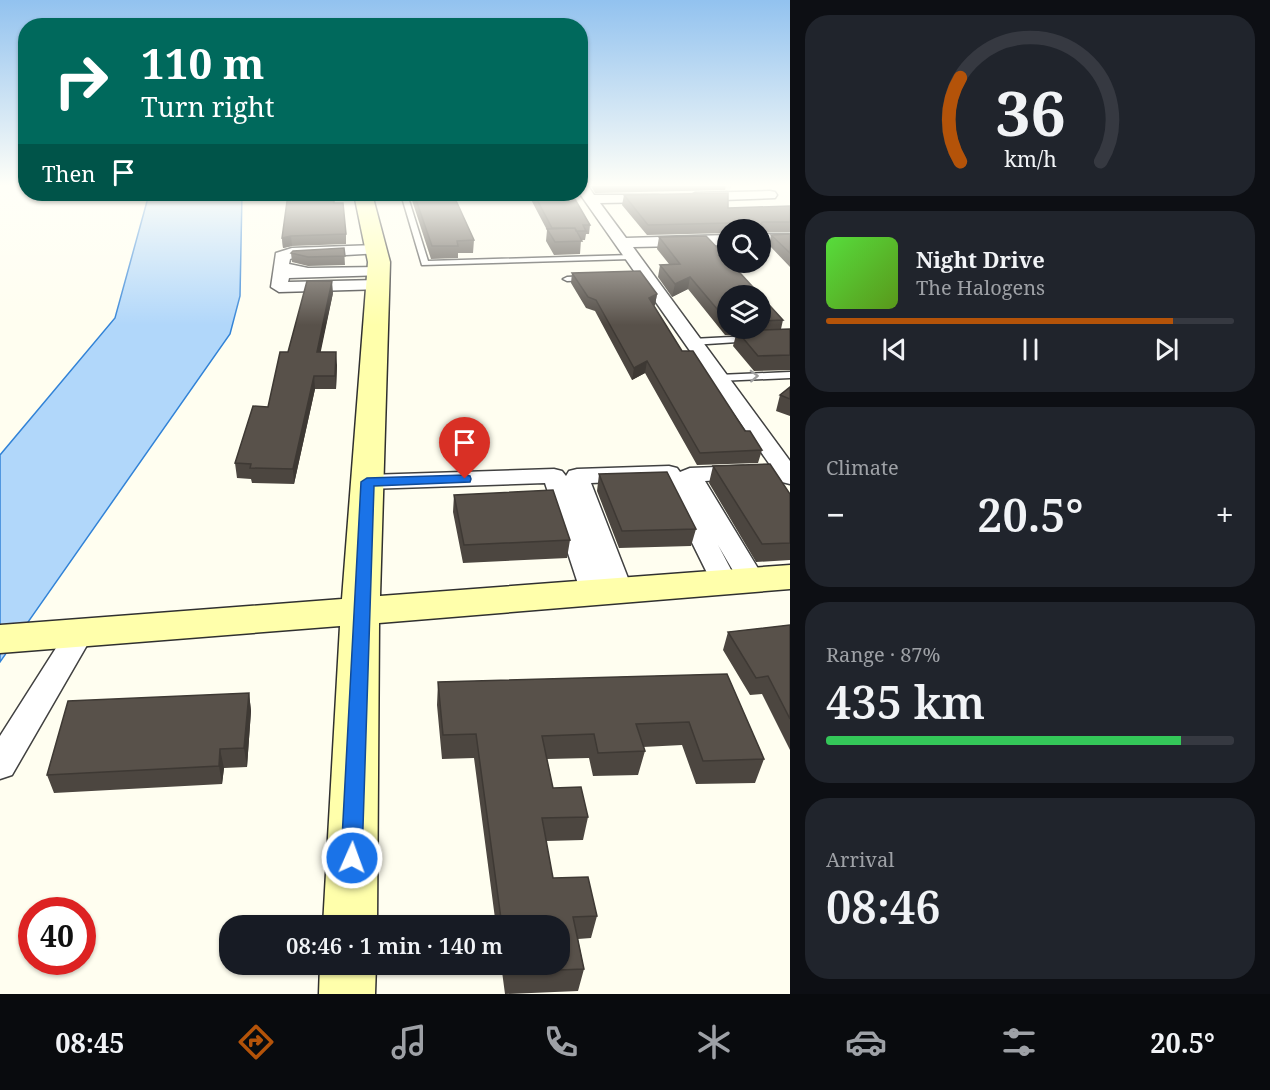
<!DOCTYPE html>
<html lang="en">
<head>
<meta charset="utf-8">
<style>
	:root { --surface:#171b24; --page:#20242c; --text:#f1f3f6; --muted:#9ea1a6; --line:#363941; --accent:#b45309 }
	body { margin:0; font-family:"Noto Serif",serif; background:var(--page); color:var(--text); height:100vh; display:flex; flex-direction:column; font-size:22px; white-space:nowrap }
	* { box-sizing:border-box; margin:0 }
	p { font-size:20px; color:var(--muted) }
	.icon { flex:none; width:33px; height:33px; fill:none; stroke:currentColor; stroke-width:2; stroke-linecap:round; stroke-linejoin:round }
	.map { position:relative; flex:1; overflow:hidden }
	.panel { display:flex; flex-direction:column; gap:15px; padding:15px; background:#0d0f14; width:480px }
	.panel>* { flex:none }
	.top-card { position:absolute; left:18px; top:18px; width:570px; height:183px; border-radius:24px; box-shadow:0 2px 4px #0004; background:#00695c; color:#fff; overflow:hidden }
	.fabs { position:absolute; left:717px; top:219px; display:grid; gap:12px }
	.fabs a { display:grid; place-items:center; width:54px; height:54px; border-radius:50%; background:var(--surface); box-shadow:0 2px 4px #0004; font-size:30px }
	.speed { position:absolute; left:18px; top:897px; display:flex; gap:12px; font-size:30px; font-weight:700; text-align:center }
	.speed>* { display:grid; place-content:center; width:78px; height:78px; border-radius:50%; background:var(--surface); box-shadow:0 2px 4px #0004; line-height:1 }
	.speed .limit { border:9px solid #d22; background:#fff; color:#111 }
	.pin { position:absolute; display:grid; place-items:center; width:51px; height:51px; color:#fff; margin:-62px -26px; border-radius:50% 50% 50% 0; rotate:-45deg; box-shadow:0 0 6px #0007 }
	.pin .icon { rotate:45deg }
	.me { position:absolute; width:66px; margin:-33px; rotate:2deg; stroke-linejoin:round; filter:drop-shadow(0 0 4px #0008) }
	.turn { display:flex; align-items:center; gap:21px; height:126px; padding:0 24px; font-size:27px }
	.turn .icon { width:78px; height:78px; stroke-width:2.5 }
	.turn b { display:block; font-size:42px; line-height:51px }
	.then { display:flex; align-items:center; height:57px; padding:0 24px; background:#0003; gap:12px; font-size:22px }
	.big { font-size:45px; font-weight:600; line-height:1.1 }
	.panel .widget { flex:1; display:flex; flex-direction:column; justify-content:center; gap:9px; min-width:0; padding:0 21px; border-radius:24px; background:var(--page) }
	.panel .dial { align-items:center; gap:0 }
	.dial svg { height:156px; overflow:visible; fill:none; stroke:var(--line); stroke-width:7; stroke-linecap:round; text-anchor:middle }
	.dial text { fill:var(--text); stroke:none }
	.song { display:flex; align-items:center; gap:18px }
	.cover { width:72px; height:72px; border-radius:9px; background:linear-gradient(135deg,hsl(110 70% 55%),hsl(90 70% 35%)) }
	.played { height:6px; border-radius:3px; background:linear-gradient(90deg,var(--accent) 85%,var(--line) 85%) }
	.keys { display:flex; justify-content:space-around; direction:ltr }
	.heat { display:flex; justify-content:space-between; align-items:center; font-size:33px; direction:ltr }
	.charge { height:9px; border-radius:4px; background:linear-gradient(90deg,#34c759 87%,var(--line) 0) }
	.trip { position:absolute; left:219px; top:915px; width:351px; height:60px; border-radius:24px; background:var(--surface); box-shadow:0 2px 4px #0004; font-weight:600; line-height:60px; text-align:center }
	.menu { display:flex; height:96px; justify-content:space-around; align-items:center; background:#090b0e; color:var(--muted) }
	.menu .icon { width:42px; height:42px }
	.menu .current { color:var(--accent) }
	.menu b { font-size:27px; color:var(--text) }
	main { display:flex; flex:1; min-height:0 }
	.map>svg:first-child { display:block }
	.water { fill:#b1d7fa; stroke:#3283d7; stroke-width:1.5 }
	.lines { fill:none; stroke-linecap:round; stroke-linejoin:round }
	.street-tunnel { stroke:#dbdace; stroke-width:15; stroke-dasharray:15 8; stroke-linecap:butt }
	.lane-casing { stroke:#414141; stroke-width:3 }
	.street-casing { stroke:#414141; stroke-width:3 }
	.secondary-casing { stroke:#303030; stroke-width:3 }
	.lane { fill:#fff; fill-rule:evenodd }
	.street { fill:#fff; fill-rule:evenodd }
	.secondary { fill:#ffffab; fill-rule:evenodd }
	.wall { fill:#4c4640; fill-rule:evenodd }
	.shaded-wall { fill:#3e3934 }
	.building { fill:#58514a; stroke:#3e3934; stroke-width:1.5 }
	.oneway { stroke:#9f9f9f }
	.route { fill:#1a73e8; stroke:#114b97; stroke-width:1.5 }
</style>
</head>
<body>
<main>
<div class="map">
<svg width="790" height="994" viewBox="0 0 790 994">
	<rect width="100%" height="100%" fill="#fffef0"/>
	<path class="water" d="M149,194h93l-2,102 -10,38 -230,328v-207l115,-137z"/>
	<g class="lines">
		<path class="street-tunnel" d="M724,186l5,4"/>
		<g class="lane-casing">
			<path id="lane" d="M401,194h6l21,67 203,-6 4,2 -4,2 -209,6z
				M587,276l4,2 -1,2 -23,1 -4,-2 4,-2z
				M750,336l3,1v4l-61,4 -5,-3 5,-3z
				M790,372v6l-72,3 -5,-3 5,-3z"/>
		</g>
		<g class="street-casing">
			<path id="street" d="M580,186h8l6,9h65l2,3 -7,4 -54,1 26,35 102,-3v10l-95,2 157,214v23l-8,-2 -202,-288z
				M770,191l5,1 2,3 -2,3 -80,3 -7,-4 7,-4z
				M760,234h30v8l-30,1z
				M376,245l5,2 3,3 -3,3 -88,5 -3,1 -1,5 19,4 71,-1 8,5 -2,3 -96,3 -1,4 90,-2 6,1 2,4 -2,4 -105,3 -8,-5 5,-34 16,-5z
				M669,466l8,2 3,4 10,-4 53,-2 8,2 4,5 -4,5 -46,3 60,99 -3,6 -10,3 -10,-3 -24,-41 20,38 -3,6 -10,3 -10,-3 -54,-109 -70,3 42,108 -4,7 -10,2 -10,-2 -1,-3 -3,5 -10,2 -10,-2 -4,-7 -36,-110 -178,6 -8,-2 -4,-5 4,-5 8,-2 187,-6 8,2 4,5 3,-5 8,-2z
				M80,623l10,3 4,7 -82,142 -12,4v-43l70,-110z"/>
		</g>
		<g class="secondary-casing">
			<path id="secondary" d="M354,194h18l18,68 -10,334 410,-31v24l-411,34 -2,303h-54l17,-300 -340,27v-28l342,-26 26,-337z
				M320,964h56l-1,30h-56z"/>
		</g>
		<use href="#lane" class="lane"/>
		<use href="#street" class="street"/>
		<use href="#secondary" class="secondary"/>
	</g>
	<path class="wall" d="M591,186h139h-4l-1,4 -130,3z
		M410,194h43l21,46 -1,13h-15v5l-27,1z
		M528,194h51v3h-6l17,28 -1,9h-3l-1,6h-4l-1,14 -26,1 -8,-14 1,-11z
		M624,195l104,13 62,-2v26h-30v-2h-32v3l-81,2 -25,-30z
		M335,203l11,31v10l-54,2 -9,2 -1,-10z
		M790,234v33l-21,-22 2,-10z
		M706,236l22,23v3h2l53,58 -2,9h9v41l-36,1 -21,-25 3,-11h-11l-37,-46 -16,8 -14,-20 2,-12 9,-1 -12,-15 2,-12zM728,296h32v32h-32z
		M344,248l1,17 -37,1 -16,-4 -1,-9z
		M572,273l85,21 -2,11 -1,1 28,45 63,80 17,19 -4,13 -61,2 -52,-92 -13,7 -37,-69 -9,-3 -15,-25z
		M333,293l-13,59 17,13 -1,24h-21l-21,95 -42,-1 -1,-4 -14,-1 -2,-15 33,-56 20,-55z
		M790,387v29l-14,-5 4,-16z
		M713,466l77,28v66l-34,2 -47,-79z
		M599,474l97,55 -5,17 -72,2 -22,-57z
		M454,495l116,45 -3,18 -104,5 -10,-51z
		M790,625v125l-28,-56 -12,1 -27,-45 5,-18z
		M727,674l37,85 -9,24 -59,1 -14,-39 -39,2 2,4 -7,24 -45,1 -4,-18 -42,1 6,29 35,29 -5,23 -37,1 7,37 44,38 -6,22 -13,1 6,30 -6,22 -73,3 -4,-30h59v-38h-64l-22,-168 -32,1 -5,-54 1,-23z
		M249,693l2,18 -4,56 -23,1 -2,16 -168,9 -7,-18z"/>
	<path class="shaded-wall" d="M291,236l1,10 -9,2 -1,-10z
		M690,277l-2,12 -16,8 3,-13z
		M332,281l1,12 -15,72 -1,-13z
		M657,294l-2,11 -8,4 2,-11z
		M336,352l1,13 -1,24 -1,-13z
		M647,361l-2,12 -13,7 2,-12z
		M314,376l1,13 -21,95 -1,-15z
		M249,693l2,18 -4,56 -3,-19z
		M220,749l4,19 -2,16 -3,-18z"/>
	<path class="building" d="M728,193v15l62,-2v16h-28l-2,5 -27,1 -3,-5 -82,2 -24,-30z
		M288,194h46v9h9l3,31 -55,2 -9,2z
		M414,194h39l21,46 -17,1 1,5h-26z
		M534,194h38l18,31h-7l3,6h-10l-1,-3h-23z
		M575,228l7,13 -27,1 -8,-13z
		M790,234v19l-19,-18z
		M706,236l22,23v3h2l53,58 -23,1v-25h-32v26l-38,-45 -15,7 -15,-19 20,-1 -21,-27z
		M344,248l1,8 -37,1 -17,-4 2,-2z
		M640,271l17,23 -8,4 33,53h11l52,80h5l12,19 -62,3 -53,-92 -13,7 -38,-68 -8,-3 -16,-24z
		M307,281h25l-15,71h19l-1,24h-21l-21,93 -43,-1 1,-4 -16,-1 18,-57 15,1 12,-55h8z
		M790,329v26l-32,1 -21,-25z
		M790,387v12l-10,-4z
		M770,464l20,30v49l-28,1 -49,-78z
		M667,472l29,57 -74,2 -23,-57z
		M553,490l17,50 -106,5 -10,-50z
		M790,625v94l-22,-43 -12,2 -28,-46z
		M727,674l37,85 -61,2 -14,-39 -53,2 9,27 -47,2 -4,-19 -52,2 11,52 28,-1 7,30 -46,1 11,60 35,-1 9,39 -24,1 11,52 -76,3 -1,-8h53v-38h-58l-26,-192 -33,1 -5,-53z
		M249,693l-5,55 -24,1 -1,17 -172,9 21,-74z"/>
	<defs><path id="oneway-chevron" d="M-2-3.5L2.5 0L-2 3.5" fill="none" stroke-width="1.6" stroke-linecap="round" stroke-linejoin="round" transform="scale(1.5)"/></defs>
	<use class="oneway" href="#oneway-chevron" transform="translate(754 376) rotate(-2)"/>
	<linearGradient id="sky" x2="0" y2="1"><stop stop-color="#92c2ef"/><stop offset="0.57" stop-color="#fffff8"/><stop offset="1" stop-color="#fffff8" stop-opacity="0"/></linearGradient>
	<rect width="790" height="325" fill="url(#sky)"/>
	<path class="route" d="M465,475l5,1 1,3 -1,3 -96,4 -12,372 -3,7 -7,3 -7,-3 -4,-7 20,-376 6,-4z"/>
</svg>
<div class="fabs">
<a><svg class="icon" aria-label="search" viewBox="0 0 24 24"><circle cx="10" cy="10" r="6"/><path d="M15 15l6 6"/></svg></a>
<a><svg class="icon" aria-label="layers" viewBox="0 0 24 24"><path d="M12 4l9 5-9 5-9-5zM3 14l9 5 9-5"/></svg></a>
</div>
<div class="speed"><div class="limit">40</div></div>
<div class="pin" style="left:465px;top:479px;background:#d93025"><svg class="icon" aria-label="arrive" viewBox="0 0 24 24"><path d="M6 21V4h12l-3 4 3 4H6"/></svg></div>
<svg class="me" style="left:352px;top:858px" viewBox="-20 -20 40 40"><circle r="17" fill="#1a73e8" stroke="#fff" stroke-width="3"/><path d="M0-11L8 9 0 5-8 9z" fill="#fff"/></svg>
<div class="trip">08:46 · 1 min · 140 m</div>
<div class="top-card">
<div class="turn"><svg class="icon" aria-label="right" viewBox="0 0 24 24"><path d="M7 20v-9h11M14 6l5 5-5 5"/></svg><div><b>110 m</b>Turn right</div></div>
<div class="then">Then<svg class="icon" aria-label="arrive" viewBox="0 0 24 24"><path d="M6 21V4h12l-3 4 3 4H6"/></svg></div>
</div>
</div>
<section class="panel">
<div class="widget dial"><svg viewBox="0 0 100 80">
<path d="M14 69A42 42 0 1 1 86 69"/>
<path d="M14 69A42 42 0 0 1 14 26" stroke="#b45309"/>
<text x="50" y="56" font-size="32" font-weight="700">36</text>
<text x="50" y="72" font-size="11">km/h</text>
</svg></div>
<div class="widget">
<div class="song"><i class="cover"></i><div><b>Night Drive</b><p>The Halogens</p></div></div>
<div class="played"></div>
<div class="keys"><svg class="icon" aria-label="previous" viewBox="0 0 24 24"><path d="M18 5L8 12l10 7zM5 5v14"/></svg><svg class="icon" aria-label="pause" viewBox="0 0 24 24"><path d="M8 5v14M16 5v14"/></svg><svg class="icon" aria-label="next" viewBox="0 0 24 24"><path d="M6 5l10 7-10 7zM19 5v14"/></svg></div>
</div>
<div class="widget"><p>Climate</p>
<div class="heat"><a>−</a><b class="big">20.5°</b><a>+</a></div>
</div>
<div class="widget"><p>Range · 87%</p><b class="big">435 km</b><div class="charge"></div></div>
<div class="widget"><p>Arrival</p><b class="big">08:46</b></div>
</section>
</main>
<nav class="menu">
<b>08:45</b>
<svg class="icon current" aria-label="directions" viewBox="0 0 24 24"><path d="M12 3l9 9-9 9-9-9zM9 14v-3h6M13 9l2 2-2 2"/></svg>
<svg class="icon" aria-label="music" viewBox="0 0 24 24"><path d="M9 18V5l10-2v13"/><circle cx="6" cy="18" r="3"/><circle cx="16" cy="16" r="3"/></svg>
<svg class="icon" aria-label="phone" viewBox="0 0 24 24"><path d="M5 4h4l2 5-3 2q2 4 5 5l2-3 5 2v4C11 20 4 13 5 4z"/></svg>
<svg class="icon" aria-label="climate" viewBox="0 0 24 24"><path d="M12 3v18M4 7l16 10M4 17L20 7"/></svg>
<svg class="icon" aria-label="car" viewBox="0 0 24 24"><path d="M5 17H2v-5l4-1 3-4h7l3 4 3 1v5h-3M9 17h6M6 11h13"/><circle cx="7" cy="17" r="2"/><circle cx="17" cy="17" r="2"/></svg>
<svg class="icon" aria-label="filters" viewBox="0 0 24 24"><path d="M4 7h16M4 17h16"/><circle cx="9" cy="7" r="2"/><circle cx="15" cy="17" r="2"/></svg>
<b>20.5°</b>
</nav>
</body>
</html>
